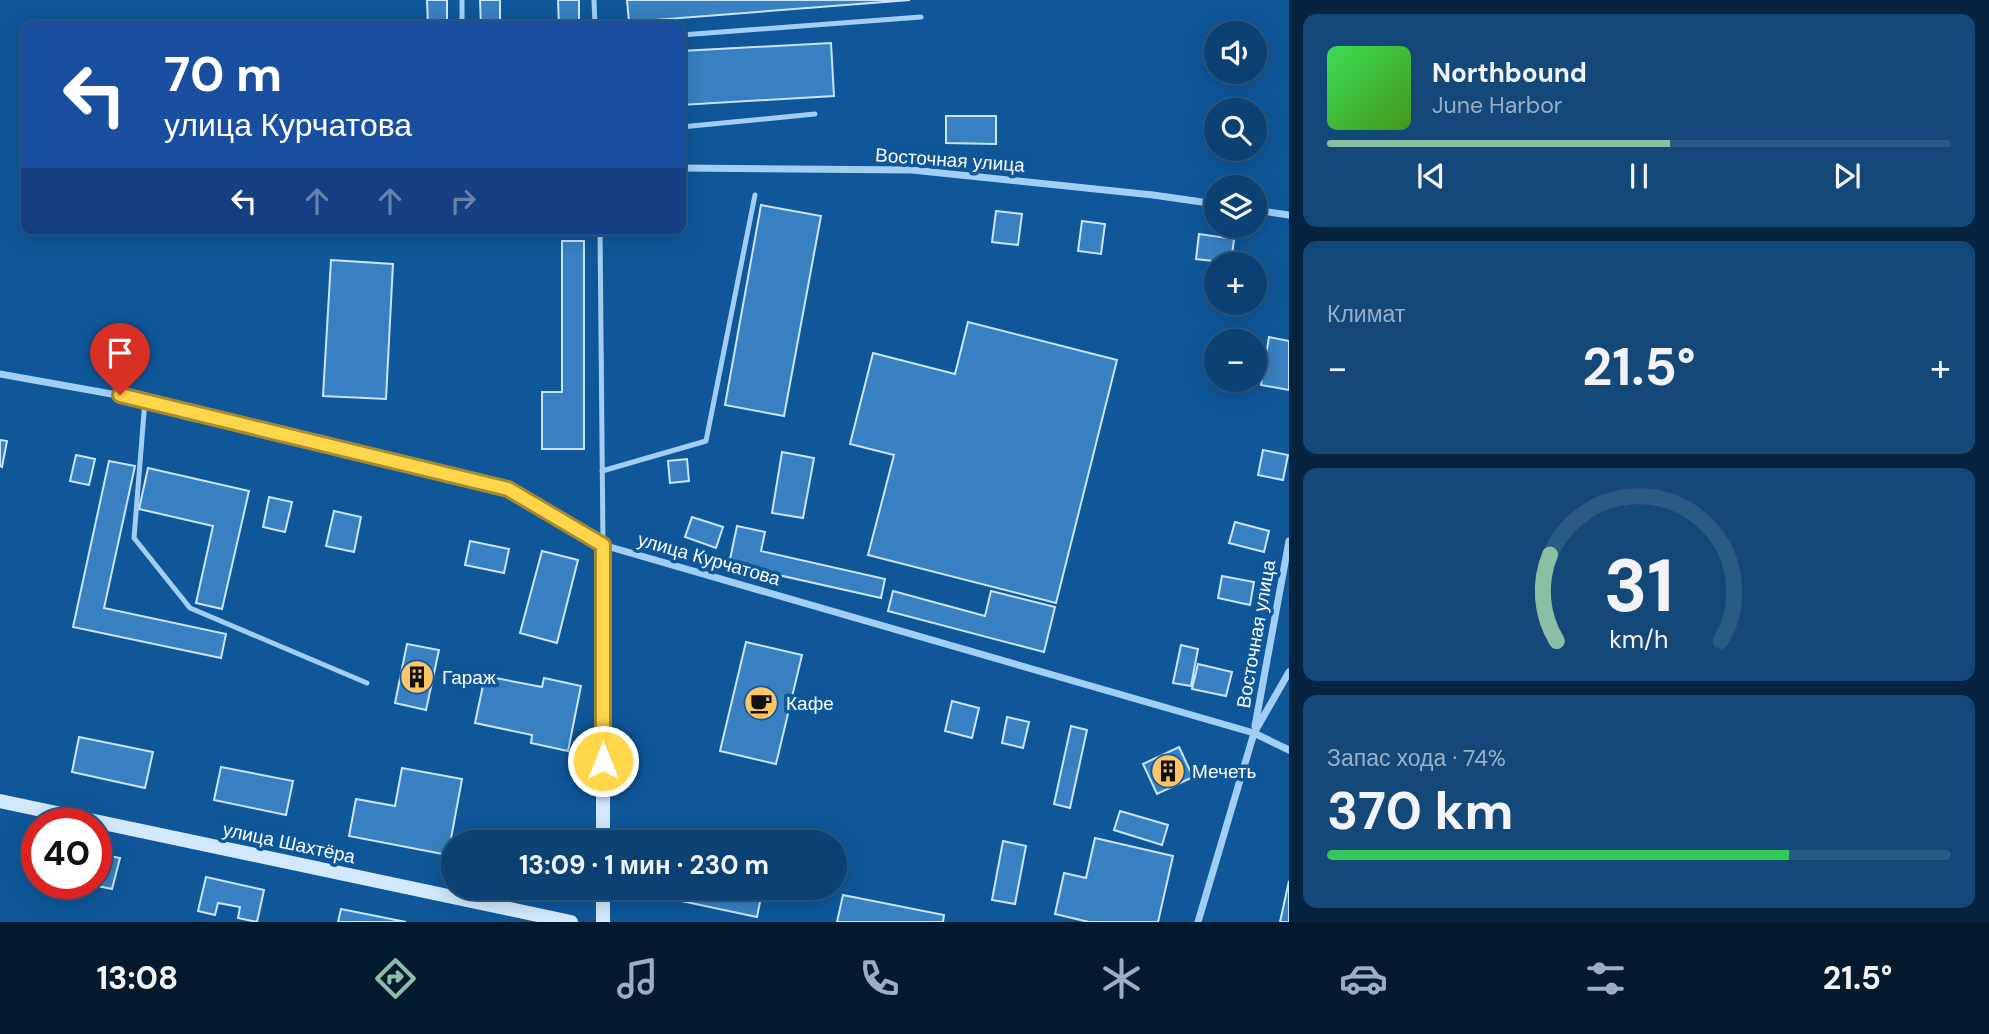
<!DOCTYPE html>
<html lang="ru">
<head>
<meta charset="utf-8">
<style>
	:root { --surface:#0b4173; --page:#144878; --text:#f1f3f6; --muted:#9aafc4; --line:#2b5a85; --accent:#8abfa5 }
	body { margin:0; font-family:"DM Sans",sans-serif; background:var(--page); color:var(--text); height:100vh; display:flex; flex-direction:column; font-size:26px; white-space:nowrap }
	* { box-sizing:border-box; margin:0 }
	p { font-size:23px; color:var(--muted) }
	.icon { flex:none; width:38px; height:38px; fill:none; stroke:currentColor; stroke-width:2; stroke-linecap:round; stroke-linejoin:round }
	.map { position:relative; flex:1; overflow:hidden }
	.details { display:flex; flex-direction:column; gap:14px; padding:14px; background:#06243f; width:700px }
	.details>* { flex:none }
	.banner { position:absolute; left:21px; top:21px; width:665px; height:214px; border-radius:14px; box-shadow:0 4px 18px #0003,0 0 0 2px var(--line); background:#1a4fa0; color:#fff; overflow:hidden }
	.fabs { position:absolute; left:1204px; top:21px; display:grid; gap:14px }
	.fabs a { display:grid; place-items:center; width:63px; height:63px; border-radius:50%; background:var(--surface); box-shadow:0 4px 18px #0003,0 0 0 2px var(--line); font-size:35px }
	.speed { position:absolute; left:21px; top:808px; display:flex; gap:14px; font-size:35px; font-weight:700; text-align:center }
	.speed>* { display:grid; place-content:center; width:91px; height:91px; border-radius:50%; background:var(--surface); box-shadow:0 4px 18px #0003,0 0 0 2px var(--line); line-height:1 }
	.speed .limit { border:10px solid #d22; background:#fff; color:#111 }
	.pin { position:absolute; display:grid; place-items:center; width:60px; height:60px; color:#fff; margin:-72px -30px; border-radius:50% 50% 50% 0; rotate:-45deg; box-shadow:0 0 7px #0007 }
	.pin .icon { rotate:45deg }
	.me { position:absolute; width:77px; margin:-38px; rotate:0deg; stroke-linejoin:round; filter:drop-shadow(0 0 5px #0008) }
	.turn { display:flex; align-items:center; gap:24px; height:147px; padding:0 28px; font-size:32px }
	.turn .icon { width:91px; height:91px; stroke-width:2.5 }
	.turn b { display:block; font-size:49px; line-height:60px }
	.lanes { display:flex; align-items:center; height:66px; padding:0 28px; background:#0003; justify-content:center; gap:35px; direction:ltr }
	.lanes .off { opacity:.35 }
	.big { font-size:52px; font-weight:700; line-height:1.1 }
	.details .tile { flex:1; display:flex; flex-direction:column; justify-content:center; gap:10px; min-width:0; padding:0 24px; border-radius:14px; background:var(--page) }
	.details .dial { align-items:center; gap:0 }
	.dial svg { height:182px; overflow:visible; fill:none; stroke:var(--line); stroke-width:7; stroke-linecap:round; text-anchor:middle }
	.dial text { fill:var(--text); stroke:none }
	.song { display:flex; align-items:center; gap:21px }
	.cover { width:84px; height:84px; border-radius:10px; background:linear-gradient(135deg,hsl(130 70% 55%),hsl(100 70% 35%)) }
	.played { height:7px; border-radius:4px; background:linear-gradient(90deg,var(--accent) 55%,var(--line) 55%) }
	.keys { display:flex; justify-content:space-around; direction:ltr }
	.heat { display:flex; justify-content:space-between; align-items:center; font-size:38px; direction:ltr }
	.charge { height:10px; border-radius:5px; background:linear-gradient(90deg,#34c759 74%,var(--line) 0) }
	.trip { position:absolute; left:441px; top:830px; width:406px; height:70px; border-radius:35px; background:var(--surface); box-shadow:0 4px 18px #0003,0 0 0 2px var(--line); font-weight:700; line-height:70px; text-align:center }
	.menu { display:flex; height:112px; justify-content:space-around; align-items:center; background:#041a2e; color:var(--muted) }
	.menu .icon { width:49px; height:49px }
	.menu .active { color:var(--accent) }
	.menu b { font-size:32px; color:var(--text) }
	main { display:flex; flex:1; min-height:0 }
	.map>svg:first-child { display:block }
	.building { fill:#3880c1; stroke:#c9e6fe; stroke-width:2 }
	.lines { fill:none; stroke-linecap:round; stroke-linejoin:round }
	.lane { stroke:#a1cef5; stroke-width:5 }
	.street { stroke:#a1cef5; stroke-width:7 }
	.secondary { stroke:#d1e8fd; stroke-width:14 }
	.route-casing { stroke:#a68a30; stroke-width:18 }
	.route { stroke:#ffd54a; stroke-width:12 }
	.labels { text-anchor:middle; dominant-baseline:central; stroke-width:7; stroke-linejoin:round; paint-order:stroke }
	.street-label { font-size:19px; fill:#fff; stroke:#0f5799 }
	.poi-label { font-size:19px; fill:#fff; stroke:#0f5799; text-anchor:start }
</style>
</head>
<body>
<main>
<div class="map">
<svg width="1289" height="922" viewBox="0 0 1289 922">
	<rect width="100%" height="100%" fill="#0f5799"/>
	<path class="building" d="M427,0h20v26h-19z
		M480,0h20v26h-19z
		M558,0h21v26h-20z
		M627,0h283l-281,22z
		M831,43l3,53 -153,9v-54z
		M946,116h50v28l-50,-1z
		M761,205l60,11 -37,200 -59,-11z
		M996,211l26,3 -4,31 -26,-3z
		M1082,221l23,3 -4,30 -23,-3z
		M1199,234l35,5 -3,24 -35,-4z
		M562,241h22v208h-42v-57h20z
		M331,260l62,4 -7,135 -63,-3z
		M968,322l149,38 -61,243 -188,-48 26,-100 -44,-11 23,-91 82,21z
		M1269,337l20,4v49l-28,-5z
		M0,440l7,1 -5,26 -2,-1z
		M1263,450l25,5 -5,25 -25,-5z
		M782,452l32,6 -11,60 -31,-5z
		M76,455l19,4 -6,26 -19,-4z
		M687,459l2,22 -19,2 -2,-22z
		M109,461l26,5 -31,142 122,26 -5,24 -148,-31z
		M148,468l101,23 -27,118 -26,-6 17,-77 -74,-17z
		M269,497l23,5 -7,30 -22,-5z
		M334,511l27,6 -7,35 -28,-6z
		M692,517l31,10 -7,21 -31,-11z
		M1235,522l34,9 -5,21 -35,-9z
		M737,526l28,6 -4,19 124,28 -4,19 -152,-34z
		M470,541l39,8 -5,24 -39,-8z
		M542,551l36,9 -21,83 -37,-10z
		M1222,576l32,6 -4,23 -32,-7z
		M893,591l92,25 6,-25 64,16 -11,45 -156,-41z
		M746,642l56,13 -26,109 -56,-13z
		M407,644l32,6 -13,60 -31,-7z
		M1181,645l17,4 -7,37 -18,-3z
		M1198,664l34,8 -6,24 -34,-7z
		M485,676l57,11 2,-9 37,8 -13,65 -37,-8 1,-8 -57,-12z
		M952,701l27,7 -7,30 -27,-7z
		M1007,717l22,5 -6,26 -21,-5z
		M1071,726l16,4 -17,78 -16,-4z
		M79,737l74,15 -8,36 -73,-16z
		M1179,747l14,30 -36,17 -14,-30z
		M221,767l72,14 -7,34 -72,-15z
		M402,768l60,11 -14,76 -99,-19 7,-37 39,7z
		M1120,811l48,14 -6,20 -48,-15z
		M520,831l49,11h-52z
		M1095,838l78,18 -15,66h-69l-34,-8 9,-41 22,5z
		M1003,841l23,5 -11,58 -23,-4z
		M96,853l24,5 -8,31 -24,-5h8z
		M206,877l58,13 -7,32 -19,-4 2,-11 -22,-4 -3,12 -17,-4z
		M1289,881v41h-9z
		M654,887h109l-6,30 -104,-22z
		M843,895l101,20 -1,7h-106z
		M341,909l65,13h-68z"/>
	<g class="lines">
		<path class="lane" d="M594,0l1,26
			M462,26v-26
			M681,35l240,-18
			M681,127l134,-13
			M600,229l3,316
			M145,400l-11,138 56,70 177,75
			M602,471l104,-30 49,-246"/>
		<path class="street" d="M681,168l231,2 241,25 63,9
			M1255,210l34,5
			M0,374l145,26 363,89 95,56 651,188 35,17
			M1255,726l34,-185
			M1198,922l56,-189 35,-61"/>
		<path class="secondary" d="M603,545v297
			M0,801l571,121
			M603,887v35"/>
	</g>
	<g class="lines">
		<g class="route-casing">
			<path id="route" d="M120,395l388,94 95,56v216"/>
		</g>
		<use href="#route" class="route"/>
	</g>
	<defs>
		<g id="building-disc" transform="scale(1.75)"><circle r="9.5" fill="#ffc564" stroke="#0f5799"/><path d="M-4-6H4V6H1V3H-1V6H-4ZM-2.5-4.3h1.7v1.8h-1.7ZM.8-4.3h1.7v1.8H.8ZM-2.5-1h1.7V.8h-1.7ZM.8-1h1.7V.8H.8Z" fill="#111"/></g>
		<g id="cafe-disc" transform="scale(1.75)"><circle r="9.5" fill="#ffc564" stroke="#0f5799"/><path d="M-5.5-4.5H6V0H3Q3 3.5 0 3.5H-2.5Q-5.5 3.5-5.5 0ZM3-3.2v2h1.7v-2ZM-6 4.5H4V6H-6Z" fill="#111"/></g>
	</defs>
	<g fill-rule="evenodd">
		<use href="#building-disc" x="417" y="677"/>
		<use href="#cafe-disc" x="761" y="703"/>
		<use href="#building-disc" x="1168" y="771"/>
	</g>
	<g class="labels">
		<g class="street-label">
			<text transform="translate(950 160) rotate(4)">Восточная улица</text>
			<text transform="translate(709 559) rotate(16)">улица Курчатова</text>
			<text transform="translate(1256 634) rotate(-80)">Восточная улица</text>
			<text transform="translate(289 843) rotate(12)">улица Шахтёра</text>
		</g>
		<g class="poi-label">
			<text x="442" y="677">Гараж</text>
			<text x="786" y="703">Кафе</text>
			<text x="1192" y="771">Мечеть</text>
		</g>
	</g>
</svg>
<div class="fabs">
<a><svg class="icon" aria-label="sound" viewBox="0 0 24 24"><path d="M4 9h4l5-4v14l-5-4H4zM17 9q2 3 0 6"/></svg></a>
<a><svg class="icon" aria-label="search" viewBox="0 0 24 24"><circle cx="10" cy="10" r="6"/><path d="M15 15l6 6"/></svg></a>
<a><svg class="icon" aria-label="layers" viewBox="0 0 24 24"><path d="M12 4l9 5-9 5-9-5zM3 14l9 5 9-5"/></svg></a>
<a>+</a>
<a>−</a>
</div>
<div class="speed"><div class="limit">40</div></div>
<div class="pin" style="left:120px;top:395px;background:#d93025"><svg class="icon" aria-label="arrive" viewBox="0 0 24 24"><path d="M6 21V4h12l-3 4 3 4H6"/></svg></div>
<svg class="me" style="left:603px;top:761px" viewBox="-20 -20 40 40"><circle r="17" fill="#ffd54a" stroke="#fff" stroke-width="3"/><path d="M0-11L8 9 0 5-8 9z" fill="#fff"/></svg>
<div class="trip">13:09 · 1 мин · 230 m</div>
<div class="banner">
<div class="turn"><svg class="icon" aria-label="left" viewBox="0 0 24 24"><path d="M17 20v-9H6M10 6l-5 5 5 5"/></svg><div><b>70 m</b>улица Курчатова</div></div>
<div class="lanes"><svg class="icon" aria-label="left" viewBox="0 0 24 24"><path d="M17 20v-9H6M10 6l-5 5 5 5"/></svg><svg class="icon off" aria-label="ahead" viewBox="0 0 24 24"><path d="M12 20V5M6 11l6-6 6 6"/></svg><svg class="icon off" aria-label="ahead" viewBox="0 0 24 24"><path d="M12 20V5M6 11l6-6 6 6"/></svg><svg class="icon off" aria-label="right" viewBox="0 0 24 24"><path d="M7 20v-9h11M14 6l5 5-5 5"/></svg></div>
</div>
</div>
<section class="details">
<div class="tile">
<div class="song"><i class="cover"></i><div><b>Northbound</b><p>June Harbor</p></div></div>
<div class="played"></div>
<div class="keys"><svg class="icon" aria-label="previous" viewBox="0 0 24 24"><path d="M18 5L8 12l10 7zM5 5v14"/></svg><svg class="icon" aria-label="pause" viewBox="0 0 24 24"><path d="M8 5v14M16 5v14"/></svg><svg class="icon" aria-label="next" viewBox="0 0 24 24"><path d="M6 5l10 7-10 7zM19 5v14"/></svg></div>
</div>
<div class="tile"><p>Климат</p>
<div class="heat"><a>−</a><b class="big">21.5°</b><a>+</a></div>
</div>
<div class="tile dial"><svg viewBox="0 0 100 80">
<path d="M14 69A42 42 0 1 1 86 69"/>
<path d="M14 69A42 42 0 0 1 11 31" stroke="#8abfa5"/>
<text x="50" y="56" font-size="32" font-weight="700">31</text>
<text x="50" y="72" font-size="11">km/h</text>
</svg></div>
<div class="tile"><p>Запас хода · 74%</p><b class="big">370 km</b><div class="charge"></div></div>
</section>
</main>
<nav class="menu">
<b>13:08</b>
<svg class="icon active" aria-label="directions" viewBox="0 0 24 24"><path d="M12 3l9 9-9 9-9-9zM9 14v-3h6M13 9l2 2-2 2"/></svg>
<svg class="icon" aria-label="music" viewBox="0 0 24 24"><path d="M9 18V5l10-2v13"/><circle cx="6" cy="18" r="3"/><circle cx="16" cy="16" r="3"/></svg>
<svg class="icon" aria-label="phone" viewBox="0 0 24 24"><path d="M5 4h4l2 5-3 2q2 4 5 5l2-3 5 2v4C11 20 4 13 5 4z"/></svg>
<svg class="icon" aria-label="climate" viewBox="0 0 24 24"><path d="M12 3v18M4 7l16 10M4 17L20 7"/></svg>
<svg class="icon" aria-label="car" viewBox="0 0 24 24"><path d="M5 17H2v-5l4-1 3-4h7l3 4 3 1v5h-3M9 17h6M6 11h13"/><circle cx="7" cy="17" r="2"/><circle cx="17" cy="17" r="2"/></svg>
<svg class="icon" aria-label="filters" viewBox="0 0 24 24"><path d="M4 7h16M4 17h16"/><circle cx="9" cy="7" r="2"/><circle cx="15" cy="17" r="2"/></svg>
<b>21.5°</b>
</nav>
</body>
</html>
